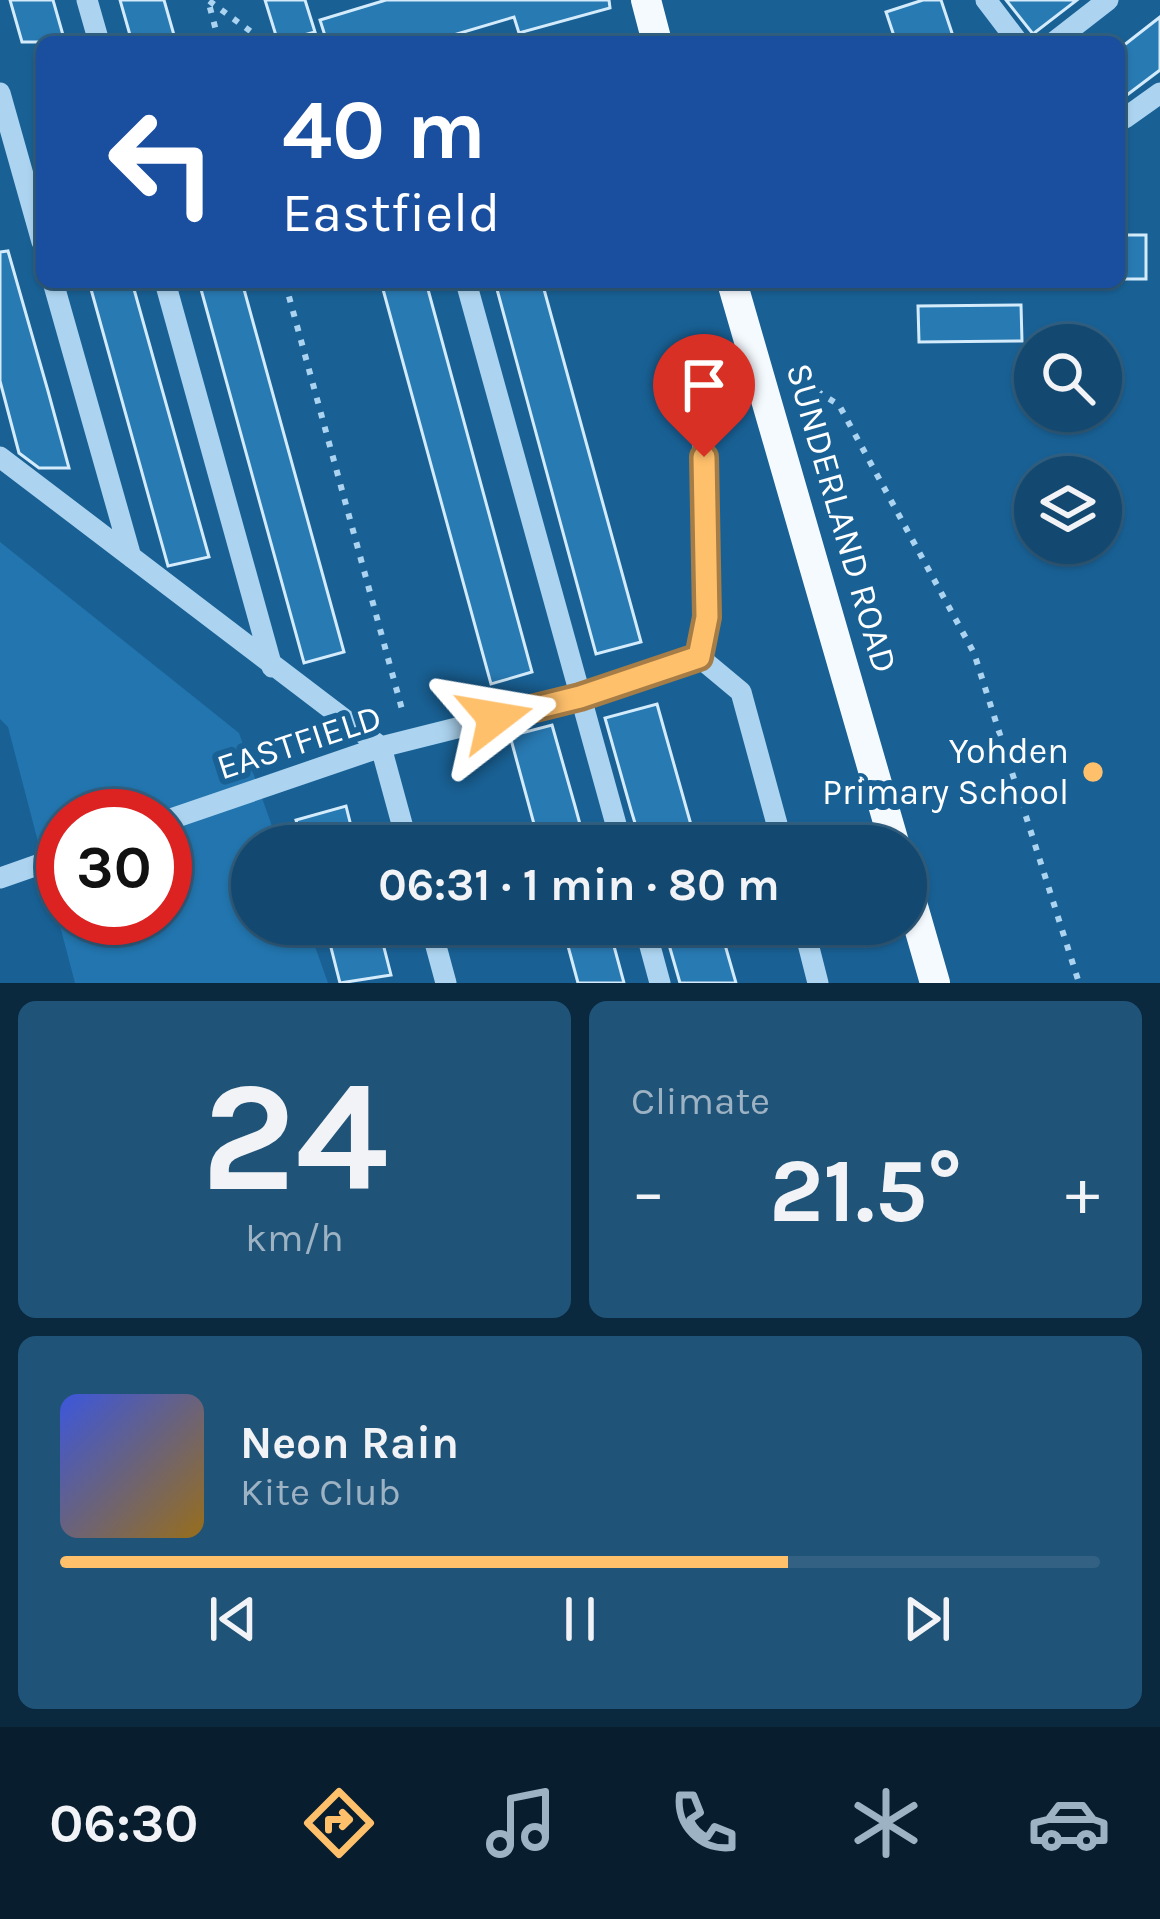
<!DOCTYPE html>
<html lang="en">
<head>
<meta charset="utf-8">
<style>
	:root { --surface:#134970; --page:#205378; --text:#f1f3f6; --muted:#9db2c3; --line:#326183; --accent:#ffc06b }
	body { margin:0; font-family:Karla,sans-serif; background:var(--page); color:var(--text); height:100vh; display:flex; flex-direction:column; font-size:45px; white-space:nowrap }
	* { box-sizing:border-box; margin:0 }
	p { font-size:39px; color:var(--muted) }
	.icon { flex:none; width:66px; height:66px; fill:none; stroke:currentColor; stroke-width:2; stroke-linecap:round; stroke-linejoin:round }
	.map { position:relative; height:983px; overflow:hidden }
	.sheet { display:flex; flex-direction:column; gap:18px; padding:18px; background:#0a283e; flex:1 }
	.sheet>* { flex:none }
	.banner { position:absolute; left:36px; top:36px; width:1089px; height:252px; border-radius:18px; box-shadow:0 3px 9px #0004,0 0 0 3px var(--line); background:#1a4fa0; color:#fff; overflow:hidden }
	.buttons { position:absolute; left:1014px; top:324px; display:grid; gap:24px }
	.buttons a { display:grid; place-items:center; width:108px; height:108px; border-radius:50%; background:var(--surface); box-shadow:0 3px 9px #0004,0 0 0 3px var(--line); font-size:60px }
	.speed { position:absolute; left:36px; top:789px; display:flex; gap:24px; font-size:60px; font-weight:700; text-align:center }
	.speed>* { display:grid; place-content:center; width:156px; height:156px; border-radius:50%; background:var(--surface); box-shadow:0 3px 9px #0004,0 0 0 3px var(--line); line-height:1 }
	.speed .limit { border:18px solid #d22; background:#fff; color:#111 }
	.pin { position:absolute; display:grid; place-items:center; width:102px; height:102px; color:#fff; margin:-123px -51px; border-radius:50% 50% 50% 0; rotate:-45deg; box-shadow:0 0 12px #0007 }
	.pin .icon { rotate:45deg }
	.me { position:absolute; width:132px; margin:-66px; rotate:76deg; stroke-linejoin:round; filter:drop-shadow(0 0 9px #0008) }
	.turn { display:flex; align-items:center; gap:42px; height:252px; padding:0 48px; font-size:54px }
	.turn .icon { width:156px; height:156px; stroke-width:2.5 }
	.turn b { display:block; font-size:84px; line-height:102px }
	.big { font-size:90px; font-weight:700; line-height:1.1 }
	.sheet .card { flex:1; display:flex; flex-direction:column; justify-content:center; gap:18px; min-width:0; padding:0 42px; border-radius:18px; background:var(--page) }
	.sheet .dial { align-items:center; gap:0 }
	.dial b { font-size:156px; line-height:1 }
	.song { display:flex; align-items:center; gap:36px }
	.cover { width:144px; height:144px; border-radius:18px; background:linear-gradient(135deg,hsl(230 70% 55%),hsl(40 70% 35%)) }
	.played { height:12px; border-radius:6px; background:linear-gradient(90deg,var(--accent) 70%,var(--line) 70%) }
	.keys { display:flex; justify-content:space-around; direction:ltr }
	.heat { display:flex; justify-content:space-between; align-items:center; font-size:66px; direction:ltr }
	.sheet .tiles { flex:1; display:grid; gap:18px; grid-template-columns:1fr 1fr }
	.card:last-child { grid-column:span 2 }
	.trip { position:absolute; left:231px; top:825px; width:696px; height:120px; border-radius:60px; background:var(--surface); box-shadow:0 3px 9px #0004,0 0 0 3px var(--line); font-weight:700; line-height:120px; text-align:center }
	.menu { display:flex; height:192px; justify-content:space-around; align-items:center; background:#081d2d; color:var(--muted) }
	.menu .icon { width:84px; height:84px }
	.menu .on { color:var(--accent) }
	.menu b { font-size:54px; color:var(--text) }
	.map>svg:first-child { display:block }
	.green { fill:#2275ae; fill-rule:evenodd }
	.building { fill:#287ab3; stroke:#d3ebfb; stroke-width:3 }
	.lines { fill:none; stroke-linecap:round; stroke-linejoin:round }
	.path { stroke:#acd4f0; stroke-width:6; stroke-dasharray:6 9; stroke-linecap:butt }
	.minor { stroke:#acd4f0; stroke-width:21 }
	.major { stroke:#f5faff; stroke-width:30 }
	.route-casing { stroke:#a67d46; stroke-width:30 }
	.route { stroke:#ffc06b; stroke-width:21 }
	.poi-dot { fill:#ffc06b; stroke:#196195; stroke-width:4.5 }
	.labels { text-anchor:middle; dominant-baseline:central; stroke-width:12; stroke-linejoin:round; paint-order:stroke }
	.street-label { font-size:36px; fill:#fff; stroke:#196195 }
	.poi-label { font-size:36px; fill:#fff; stroke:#196195; text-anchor:end }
</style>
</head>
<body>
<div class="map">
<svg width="1160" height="983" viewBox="0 0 1160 983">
	<rect width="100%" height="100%" fill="#196195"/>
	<path class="green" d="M0,542l239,191 40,113h-27v78h55l21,59h-253l-67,-256 -8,-8zM63,816h102v102h-102z"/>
	<path class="building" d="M10,0h43l12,42h-43z
		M120,0h44l12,42h-44z
		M265,0h40l10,32 -37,10z
		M386,0h223l1,8 -91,25 -5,-16 -84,25h-103l-7,-22z
		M923,0h18l14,42h-59l-10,-30z
		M1006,0h71l-44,34z
		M1160,17v53l-41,31v-52z
		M1119,235h27v44h-27z
		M8,251l40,140 21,77h-30l-20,-15 -19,-72v-129z
		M89,282h43l77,275 -41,9z
		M199,282h43l102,370 -40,11z
		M381,282h45l106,390 -41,12z
		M495,282h47l99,360 -45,12z
		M1021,305l1,36 -103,1 -1,-36z
		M657,704l7,25 33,117h-55l-11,-36 -26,-92z
		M552,725l23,81 11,40h-46l-30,-110z
		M346,806l10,40h-53l-7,-26z
		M325,924h53l13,51 -51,8z
		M562,924h46l16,59h-46z
		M663,924h56l17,59h-56z"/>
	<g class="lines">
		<path class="path" d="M219,42l-11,-42 57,42
			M285,282l118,431
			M791,375l48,30 135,248 105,330"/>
		<path class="minor" d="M87,0l12,42
			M986,0l32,42
			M1054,42l54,-42
			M0,93l42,149
			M1125,118l35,-25
			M53,282l78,275
			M165,282l107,385
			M466,282l156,564
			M0,457l381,290 27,99
			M699,657l9,-39 -6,-202 14,-29 39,-29
			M699,657l42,35 42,154
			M165,821l216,-74 199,-50 119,-40
			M0,878l63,-22
			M430,924l16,59
			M644,924l16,59
			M803,924l15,59"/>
		<path class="major" d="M646,0l11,42
			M732,282l163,564
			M906,882l29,101"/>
	</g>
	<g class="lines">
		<g class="route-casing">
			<path id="route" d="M495,718l85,-21 119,-40 8,-40 -3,-160"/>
		</g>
		<use href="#route" class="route"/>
	</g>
	<circle class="poi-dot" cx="1093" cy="772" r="12"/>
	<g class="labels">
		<g class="street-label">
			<text transform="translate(842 518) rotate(74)">SUNDERLAND ROAD</text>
			<text transform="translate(299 742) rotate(-18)">EASTFIELD</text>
		</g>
		<g class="poi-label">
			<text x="1069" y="751">Yohden<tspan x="1069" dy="41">Primary School</tspan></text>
		</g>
	</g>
</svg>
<div class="buttons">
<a><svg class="icon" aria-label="search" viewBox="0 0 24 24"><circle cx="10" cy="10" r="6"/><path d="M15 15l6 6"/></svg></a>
<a><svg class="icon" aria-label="layers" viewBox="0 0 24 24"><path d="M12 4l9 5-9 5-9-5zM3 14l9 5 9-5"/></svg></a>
</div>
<div class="speed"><div class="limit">30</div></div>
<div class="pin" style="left:704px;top:457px;background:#d93025"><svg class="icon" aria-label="arrive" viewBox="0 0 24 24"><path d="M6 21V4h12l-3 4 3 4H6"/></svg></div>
<svg class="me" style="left:495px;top:718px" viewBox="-20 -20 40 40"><path d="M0-17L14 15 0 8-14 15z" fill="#ffc06b" stroke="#fff" stroke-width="4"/></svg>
<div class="trip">06:31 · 1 min · 80 m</div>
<div class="banner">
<div class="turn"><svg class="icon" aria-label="left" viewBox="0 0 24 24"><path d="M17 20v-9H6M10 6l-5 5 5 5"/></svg><div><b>40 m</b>Eastfield</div></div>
</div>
</div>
<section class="sheet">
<div class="tiles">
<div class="card dial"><b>24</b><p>km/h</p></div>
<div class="card"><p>Climate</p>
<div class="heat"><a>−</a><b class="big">21.5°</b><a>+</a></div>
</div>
<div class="card">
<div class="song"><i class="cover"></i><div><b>Neon Rain</b><p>Kite Club</p></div></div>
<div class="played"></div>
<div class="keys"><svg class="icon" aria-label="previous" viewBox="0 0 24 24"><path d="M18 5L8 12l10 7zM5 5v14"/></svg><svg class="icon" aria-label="pause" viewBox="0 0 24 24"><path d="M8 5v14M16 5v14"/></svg><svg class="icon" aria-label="next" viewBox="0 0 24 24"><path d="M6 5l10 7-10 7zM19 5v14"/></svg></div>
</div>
</div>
</section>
<nav class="menu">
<b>06:30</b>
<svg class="icon on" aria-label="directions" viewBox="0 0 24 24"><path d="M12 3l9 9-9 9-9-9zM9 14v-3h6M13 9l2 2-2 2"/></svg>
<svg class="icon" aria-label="music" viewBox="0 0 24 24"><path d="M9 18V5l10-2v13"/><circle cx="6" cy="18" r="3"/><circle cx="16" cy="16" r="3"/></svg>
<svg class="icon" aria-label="phone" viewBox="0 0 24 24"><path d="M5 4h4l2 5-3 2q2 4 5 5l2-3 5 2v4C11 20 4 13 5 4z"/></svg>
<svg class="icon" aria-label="climate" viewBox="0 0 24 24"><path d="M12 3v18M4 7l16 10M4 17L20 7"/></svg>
<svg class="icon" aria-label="car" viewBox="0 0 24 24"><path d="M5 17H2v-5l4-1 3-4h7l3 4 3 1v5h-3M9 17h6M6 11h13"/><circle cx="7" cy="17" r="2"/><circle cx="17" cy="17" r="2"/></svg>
</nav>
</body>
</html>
